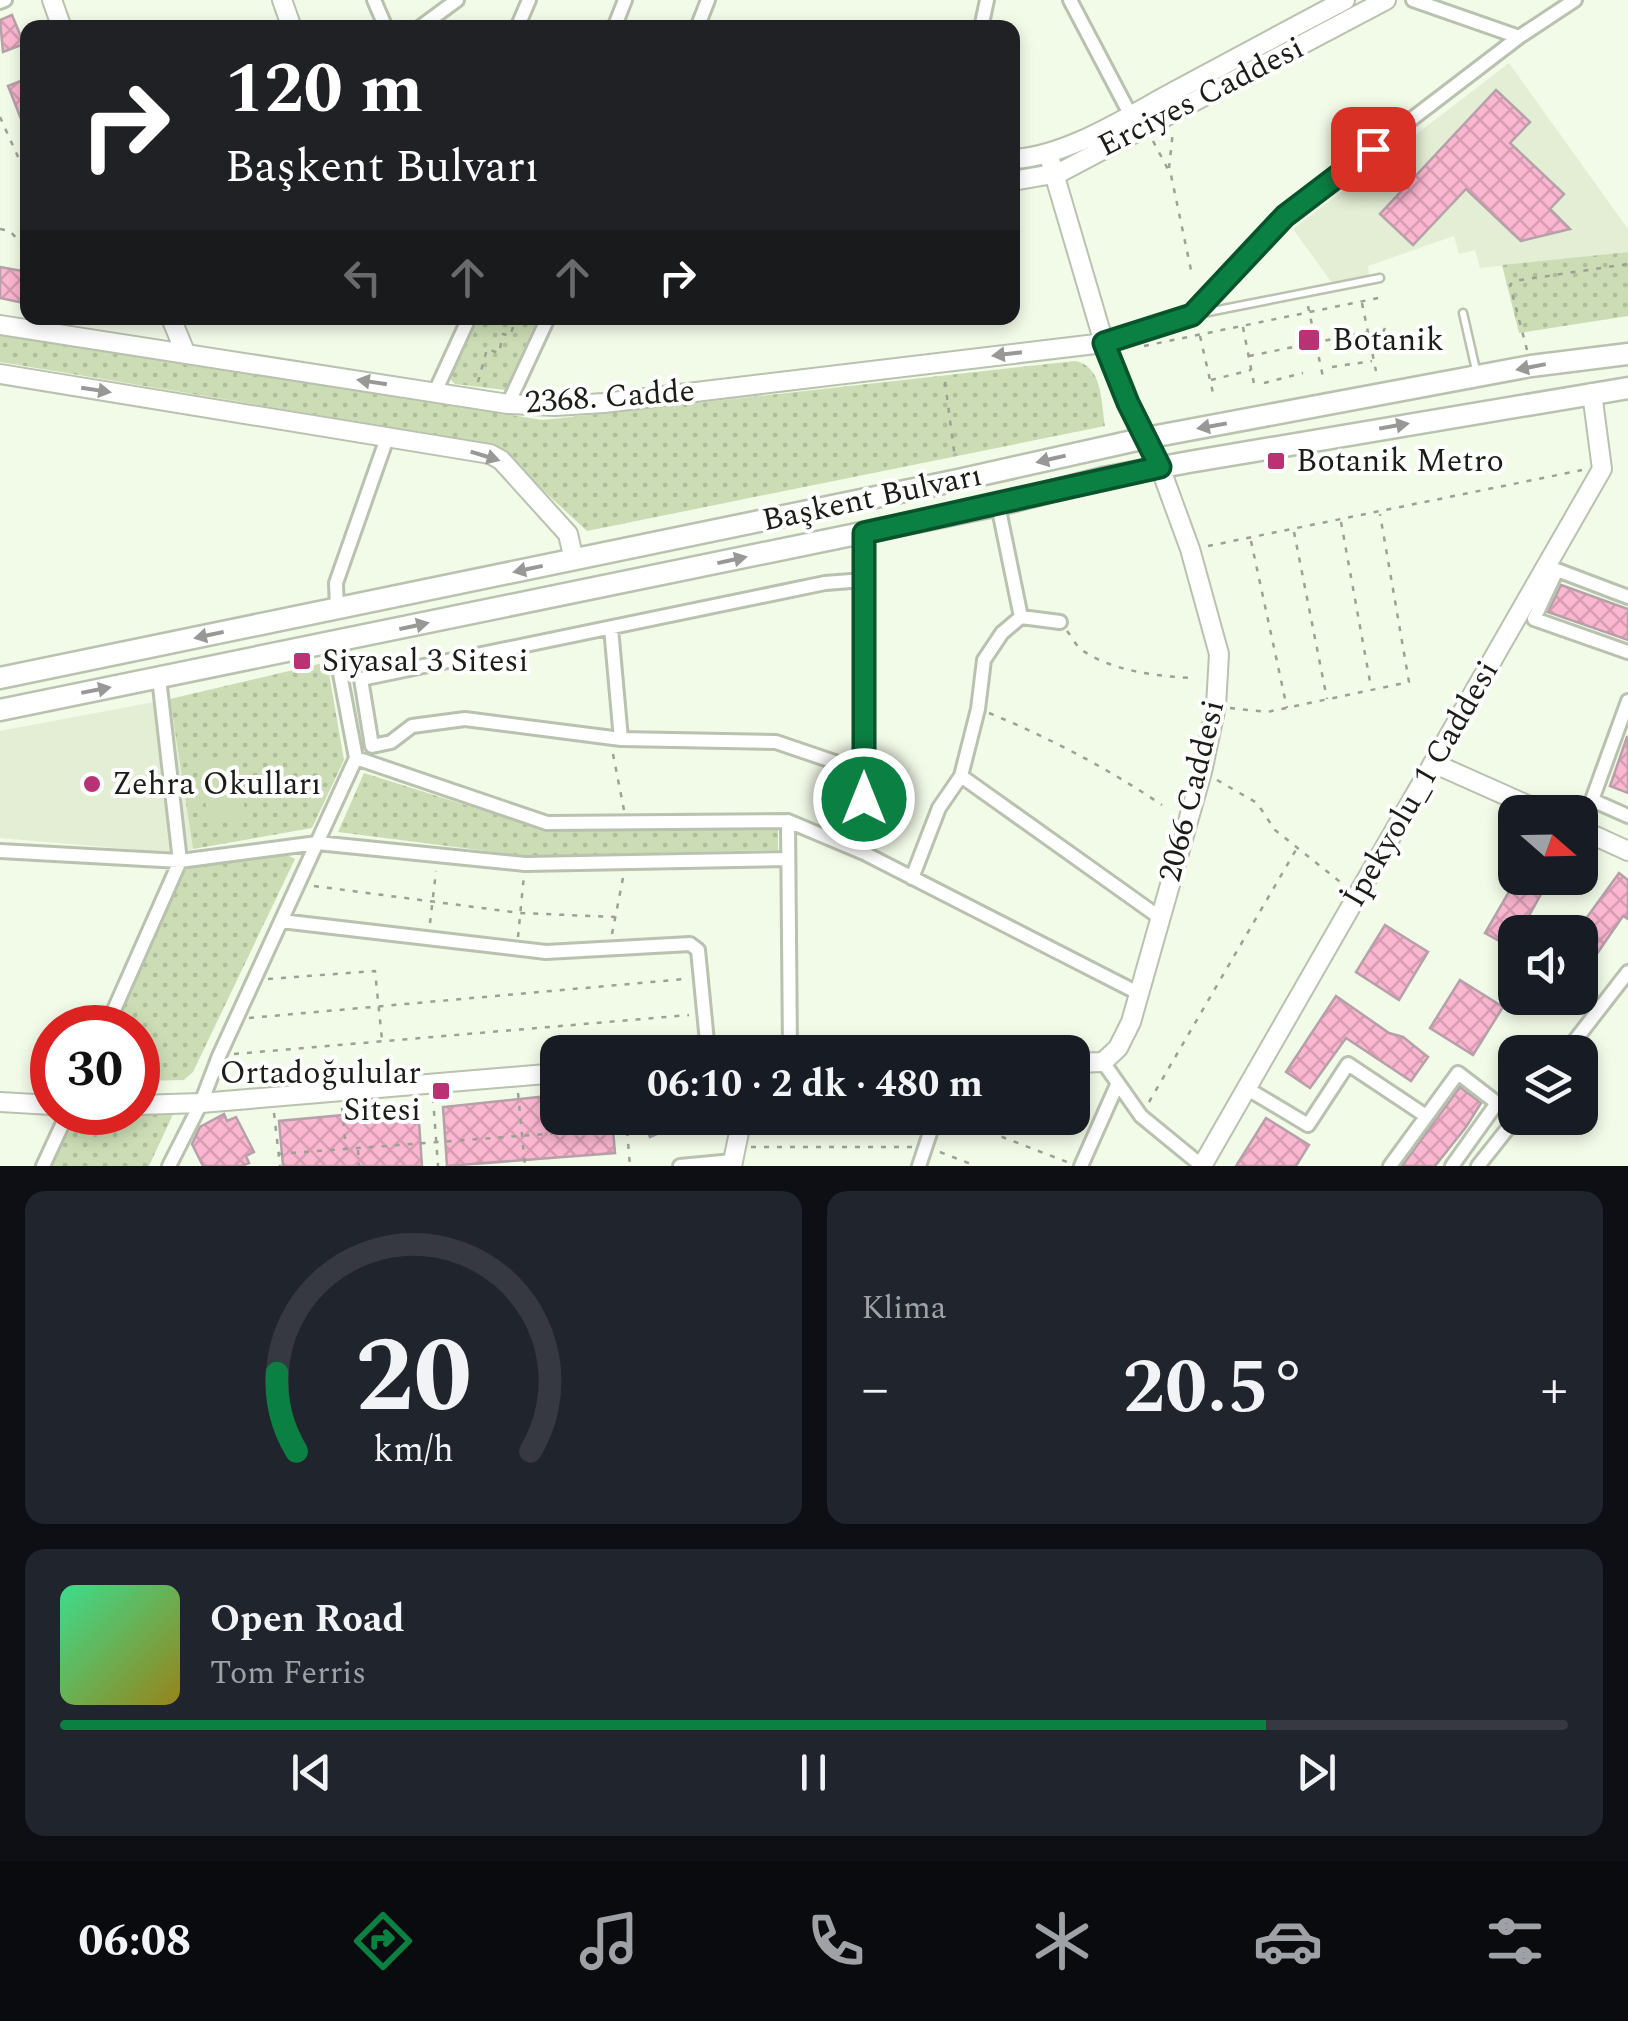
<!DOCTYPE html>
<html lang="tr">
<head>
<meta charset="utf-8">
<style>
	:root { --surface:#171b24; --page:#20242c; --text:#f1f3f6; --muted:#9ea1a6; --line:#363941; --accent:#0b8043 }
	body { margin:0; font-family:Spectral,serif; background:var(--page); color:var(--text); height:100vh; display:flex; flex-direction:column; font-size:38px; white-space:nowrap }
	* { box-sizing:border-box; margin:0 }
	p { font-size:32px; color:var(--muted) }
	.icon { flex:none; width:55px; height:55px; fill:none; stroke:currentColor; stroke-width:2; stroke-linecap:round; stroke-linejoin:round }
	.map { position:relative; height:1166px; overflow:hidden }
	.drawer { display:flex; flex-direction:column; gap:25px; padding:25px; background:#0d0f14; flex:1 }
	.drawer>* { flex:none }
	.hud { position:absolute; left:20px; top:20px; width:1000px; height:305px; border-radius:20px; box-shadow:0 5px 15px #0003; background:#202124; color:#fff; overflow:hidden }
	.needle { width:65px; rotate:110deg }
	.controls { position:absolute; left:1498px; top:795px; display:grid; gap:20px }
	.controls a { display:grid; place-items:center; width:100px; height:100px; border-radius:20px; background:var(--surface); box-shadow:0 5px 15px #0003; font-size:50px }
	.speed { position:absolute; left:30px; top:1005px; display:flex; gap:20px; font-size:50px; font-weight:700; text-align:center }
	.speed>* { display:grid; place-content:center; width:130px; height:130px; border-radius:50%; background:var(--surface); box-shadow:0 5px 15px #0003; line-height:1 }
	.speed .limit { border:15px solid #d22; background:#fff; color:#111 }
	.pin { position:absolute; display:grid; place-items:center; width:85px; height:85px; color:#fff; margin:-42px; border-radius:20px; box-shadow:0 5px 15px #0006 }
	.me { position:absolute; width:110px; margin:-55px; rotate:0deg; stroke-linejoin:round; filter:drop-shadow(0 0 8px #0008) }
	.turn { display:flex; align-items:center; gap:35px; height:210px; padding:0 40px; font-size:45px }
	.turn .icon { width:130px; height:130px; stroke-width:2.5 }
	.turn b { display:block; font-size:70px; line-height:85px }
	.lanes { display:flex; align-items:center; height:95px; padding:0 40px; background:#0003; justify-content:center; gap:50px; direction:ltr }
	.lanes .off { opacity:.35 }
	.big { font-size:75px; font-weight:700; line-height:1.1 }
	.drawer .widget { flex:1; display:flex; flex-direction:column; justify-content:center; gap:15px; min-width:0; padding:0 35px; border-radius:20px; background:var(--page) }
	.drawer .dial { align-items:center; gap:0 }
	.dial svg { height:260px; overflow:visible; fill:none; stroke:var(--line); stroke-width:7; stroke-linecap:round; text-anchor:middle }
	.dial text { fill:var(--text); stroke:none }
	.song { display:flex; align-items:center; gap:30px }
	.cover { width:120px; height:120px; border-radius:15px; background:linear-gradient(135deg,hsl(150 70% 55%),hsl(50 70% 35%)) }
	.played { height:10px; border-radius:5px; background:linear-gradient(90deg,var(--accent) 80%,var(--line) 80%) }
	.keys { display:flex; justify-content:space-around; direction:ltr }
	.heat { display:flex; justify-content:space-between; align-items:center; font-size:55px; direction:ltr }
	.drawer .tiles { flex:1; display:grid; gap:25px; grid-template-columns:1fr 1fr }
	.widget:last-child { grid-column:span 2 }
	.trip { position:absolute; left:540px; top:1035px; width:550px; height:100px; border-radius:20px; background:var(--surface); box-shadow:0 5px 15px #0003; font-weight:700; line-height:100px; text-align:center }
	.tab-bar { display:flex; height:160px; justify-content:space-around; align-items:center; background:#090b0e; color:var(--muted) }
	.tab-bar .icon { width:70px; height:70px }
	.tab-bar .selected { color:var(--accent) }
	.tab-bar b { font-size:45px; color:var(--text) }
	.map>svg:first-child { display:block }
	.built { fill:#e4eed5 }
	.grass { fill:url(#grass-dots) }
	.pitch { fill:#ccddb5 }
	.building { fill:url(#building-cross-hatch); stroke:#b5a1a8; stroke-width:2.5 }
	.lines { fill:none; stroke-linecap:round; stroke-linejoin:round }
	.lane-casing { stroke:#b9c1af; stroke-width:11 }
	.street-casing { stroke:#b9c1af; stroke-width:18 }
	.secondary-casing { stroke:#b9c1af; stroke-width:22 }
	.primary-casing { stroke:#b9c1af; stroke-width:25 }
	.path { stroke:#9ca194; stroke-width:2.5; stroke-dasharray:5 8; stroke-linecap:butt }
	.lane { stroke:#fff; stroke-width:6 }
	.street { stroke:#fff; stroke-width:12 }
	.secondary { stroke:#fff; stroke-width:18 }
	.primary { stroke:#fff; stroke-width:20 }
	.oneway { fill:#989997 }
	.route-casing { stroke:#07532c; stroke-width:25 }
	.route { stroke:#0b8043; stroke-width:18 }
	.poi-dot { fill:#b83274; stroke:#fff; stroke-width:4 }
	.labels { text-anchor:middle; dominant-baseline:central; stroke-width:8; stroke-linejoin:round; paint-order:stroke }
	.street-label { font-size:32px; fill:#1b1d17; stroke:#fff }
	.poi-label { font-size:32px; fill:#1b1d17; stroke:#fff; text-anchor:start }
</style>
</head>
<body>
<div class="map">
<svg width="1628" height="1166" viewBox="0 0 1628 1166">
	<defs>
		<pattern id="grass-dots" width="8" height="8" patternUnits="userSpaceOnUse" patternTransform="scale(2.5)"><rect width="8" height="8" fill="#ccddb5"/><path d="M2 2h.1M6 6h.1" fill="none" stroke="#afbd9b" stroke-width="1.8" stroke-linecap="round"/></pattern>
		<pattern id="building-cross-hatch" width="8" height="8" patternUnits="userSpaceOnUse" patternTransform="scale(2.5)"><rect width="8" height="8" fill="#fbb6d0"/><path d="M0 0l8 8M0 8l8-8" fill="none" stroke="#d79cb2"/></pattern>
	</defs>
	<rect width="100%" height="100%" fill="#f2fae8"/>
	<path class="built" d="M1509,63l119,166v23l-148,16 -5,-18 -16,4 -5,-18 -86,30 1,10 -37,7 -39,-54z
		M170,699l23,150 -18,4 -175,-15v-107z"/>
	<path class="grass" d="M1628,252v64l-109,17 -17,-68z
		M477,318h61l-33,72 -50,-6 -4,-4 -1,-6z
		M0,335l543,85 532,-59c28,5 26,41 30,65l-518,105 -94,-87 -493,-82z
		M327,662l17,98 -32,68 -119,21 -23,-150z
		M364,773l184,58 230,-3v22l-252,6 -188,-24z
		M287,855l8,4 -102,213 -9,8 -46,1v-53h-29l75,-162z
		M175,1110l-26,56h-107l28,-53z"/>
	<path class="pitch" d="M236,758l10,59 -37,7 -10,-60z"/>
	<path class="building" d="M12,15l12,29 -21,8 -3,-32z
		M28,78v56h-1l-19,-48z
		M1496,90l34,32 -20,21 54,51 -14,15 20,20 -49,12 -55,-52 -53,56 -33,-31z
		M0,267l28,5v32l-28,-6z
		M1561,585l67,24v31l-80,-28z
		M1627,737h1v56l-18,-7z
		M1619,873l9,7v39l-5,-3 -36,52 -7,-4v-37z
		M1517,878h33l-30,54h-5l-5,15 -25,-14z
		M1385,925l43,27 -29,48 -43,-28z
		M1460,980l43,27 -30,48 -43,-27z
		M1336,996l53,37 14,4 25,20 -17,24 -65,-43 -36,50 -24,-16z
		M1460,1087l21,16 -15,24 -31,39h-33z
		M558,1095v23h46l1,13 8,-1 2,23 -168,13 -4,-59z
		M418,1108l4,58h-139l-4,-45z
		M224,1114l3,7 9,-4 18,35 -8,4 3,7 -7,3h-39l-11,-22 8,-17z
		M634,1118h59l-43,19 -4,-9 -6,3z
		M1266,1118l43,27 -13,21h-60z"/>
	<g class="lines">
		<g class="lane-casing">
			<path id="lane" d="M1463,313l13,57
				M1198,314l182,-36"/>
		</g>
		<g class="street-casing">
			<path id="street" d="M374,0l12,28
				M1070,0l60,114
				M1413,0l106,37
				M0,2l5,-2
				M419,28l38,-28
				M517,28l12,-28
				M614,28l11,-28
				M697,28l11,-28
				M981,28l6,-28
				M1104,343l88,-28 93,-99 234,-179 56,-37
				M435,392l34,-74
				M508,404l40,-86
				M864,533v320
				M864,580l-39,3 -464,96 11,67 19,-4 21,-16 53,-7 156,20 155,3 88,30
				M1628,597l-71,-27 -23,49 94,33
				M337,609l-1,-26 51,-145
				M1021,617l39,5
				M611,628l10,111
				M1628,701l-36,99 36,16
				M356,758l191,65 241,-2 76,32 276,141
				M961,776l198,141
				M788,821l2,231
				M0,851l180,10 137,-18 208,21 263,-5
				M912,878l27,-70 22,-32 17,-67 6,-49 18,-27 19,-16 -23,-112
				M281,921l265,31 144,-8 8,6 10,102
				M106,1028l74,-167 -21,-183
				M1566,1052l62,-80
				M1103,1062l38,54 61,50
				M1246,1088l62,37 40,-61 78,52
				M43,1166l25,-54
				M169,1166l32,-63 18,-47 137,-298 -22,-116
				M680,1166l53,-5
				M919,1166l16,-48
				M1081,1166l36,-81
				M1390,1166l68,-93 39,30 -45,63
				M1478,1166l38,-48"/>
		</g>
		<g class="secondary-casing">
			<path id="secondary" d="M52,0l10,28
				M282,0l10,28
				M1048,153l56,190 24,60 32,64 30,82 29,105 -3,52 -14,66 -71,250 -13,26 -15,14 -31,1
				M1012,159c54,-2 116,-43 163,-68 56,-30 113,-61 170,-91
				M1012,181l47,-8 327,-173
				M171,318l14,34
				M0,325l508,79 47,2 49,-3 500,-60
				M0,374l490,80 11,6 67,74 6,26
				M1433,763l110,49
				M1580,829l48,22
				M0,1102l52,3
				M138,1105l63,-2 357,-30
				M732,1166l10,-48
				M1202,1166l400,-697 -10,-76"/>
		</g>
		<g class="primary-casing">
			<path id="primary" d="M0,678l958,-198 188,-42 385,-72 97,-12
				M0,710l998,-205 105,-27 86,-16 439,-74"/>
		</g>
		<path class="path" d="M0,117l28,62
			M1153,141l18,34 20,95
			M1169,168l4,-37
			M0,229l10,2 18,20
			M1362,303l14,68
			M1308,306l16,76
			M1243,327l11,57
			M1200,336l13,57
			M1370,336l13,-4 4,-8
			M1144,346l239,-49
			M1527,350l-17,-65 4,-4 114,-17
			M1249,356l119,-24
			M1332,367l40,-6
			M1211,380l40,-10
			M478,382l9,-33 12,4 4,-19 7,2 6,-18
			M945,382l10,76
			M1264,383l39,-10
			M1341,522l30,165
			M1294,532l33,167
			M1251,541l36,167
			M1208,546l374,-76
			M1067,631c5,6 9,15 15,19 29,21 75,26 109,28
			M1230,708l37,4 142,-30 -29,-168
			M989,713c61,25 118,55 173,92
			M613,754l11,56
			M1217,780l40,23 18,27 69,55
			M314,886l206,27 95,4
			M430,923l6,-52
			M612,934l11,-56
			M518,937l6,-62
			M268,979l107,-8 7,69
			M249,1018l436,-39
			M234,1054l455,-39
			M518,1093l7,73
			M433,1098l5,68
			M1149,1102l148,-254
			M342,1108l4,41
			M274,1113l6,53
			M626,1118l4,48
			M953,1118l114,44
			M751,1147h162
			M358,1150l1,16
			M940,1152l36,14
			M278,1154l348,-26"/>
		<use href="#lane" class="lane"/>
		<use href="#street" class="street"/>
		<use href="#secondary" class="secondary"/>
		<use href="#primary" class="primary"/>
	</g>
	<defs><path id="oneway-solid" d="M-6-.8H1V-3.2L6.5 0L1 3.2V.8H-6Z" transform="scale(2.5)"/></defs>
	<g class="oneway">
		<use href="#oneway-solid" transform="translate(1007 354) rotate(173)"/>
		<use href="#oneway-solid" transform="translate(1531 367) rotate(169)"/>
		<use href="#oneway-solid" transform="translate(372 382) rotate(-171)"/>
		<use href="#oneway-solid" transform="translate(96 390) rotate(9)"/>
		<use href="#oneway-solid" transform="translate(1212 426) rotate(170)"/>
		<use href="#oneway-solid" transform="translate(1394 426) rotate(-10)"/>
		<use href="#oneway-solid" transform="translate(485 456) rotate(17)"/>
		<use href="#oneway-solid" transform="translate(1051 459) rotate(167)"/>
		<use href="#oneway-solid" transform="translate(732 560) rotate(-12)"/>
		<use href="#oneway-solid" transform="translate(528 569) rotate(168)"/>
		<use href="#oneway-solid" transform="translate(414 626) rotate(-12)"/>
		<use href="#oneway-solid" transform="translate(209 635) rotate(168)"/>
		<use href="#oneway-solid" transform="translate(96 690) rotate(-11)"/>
	</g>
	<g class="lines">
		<g class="route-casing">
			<path id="route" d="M864,799v-266l296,-66 -32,-64 -24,-60 88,-28 93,-99 88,-67"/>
		</g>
		<use href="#route" class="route"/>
	</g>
	<g class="poi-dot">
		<rect x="1297" y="328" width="24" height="24" rx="5"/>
		<rect x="1266" y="451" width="20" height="20" rx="5"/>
		<rect x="292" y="651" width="20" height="20" rx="5"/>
		<circle cx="92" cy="784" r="10"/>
		<rect x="431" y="1081" width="20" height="20" rx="5"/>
	</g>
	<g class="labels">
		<g class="street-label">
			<text transform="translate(1201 97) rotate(-27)">Erciyes Caddesi</text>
			<text transform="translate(610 397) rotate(-4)">2368. Cadde</text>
			<text transform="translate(872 498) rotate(-12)">Başkent Bulvarı</text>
			<text transform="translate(1421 784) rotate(-60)">İpekyolu_1 Caddesi</text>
			<text transform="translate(1192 791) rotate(-76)">2066 Caddesi</text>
		</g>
		<g class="poi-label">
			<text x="1332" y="340">Botanik</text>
			<text x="1296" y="461">Botanik Metro</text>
			<text x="322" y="661">Siyasal 3 Sitesi</text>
			<text x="112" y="784">Zehra Okulları</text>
			<text x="421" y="1073" text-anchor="end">Ortadoğulular<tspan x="421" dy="37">Sitesi</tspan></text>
		</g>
	</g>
</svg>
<div class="controls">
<a><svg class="needle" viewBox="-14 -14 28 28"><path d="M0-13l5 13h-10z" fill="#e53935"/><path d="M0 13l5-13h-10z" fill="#9ea1a6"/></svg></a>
<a><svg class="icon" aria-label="sound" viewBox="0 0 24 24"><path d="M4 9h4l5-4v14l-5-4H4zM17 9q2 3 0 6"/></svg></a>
<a><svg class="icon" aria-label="layers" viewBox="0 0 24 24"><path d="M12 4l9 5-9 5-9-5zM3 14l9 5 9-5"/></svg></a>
</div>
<div class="speed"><div class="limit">30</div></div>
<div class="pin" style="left:1373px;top:149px;background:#d93025"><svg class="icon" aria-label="arrive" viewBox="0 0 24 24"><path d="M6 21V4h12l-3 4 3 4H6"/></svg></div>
<svg class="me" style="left:864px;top:799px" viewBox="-20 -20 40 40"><circle r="17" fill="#0b8043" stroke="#fff" stroke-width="3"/><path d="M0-11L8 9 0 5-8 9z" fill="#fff"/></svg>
<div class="trip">06:10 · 2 dk · 480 m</div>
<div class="hud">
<div class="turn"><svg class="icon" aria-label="right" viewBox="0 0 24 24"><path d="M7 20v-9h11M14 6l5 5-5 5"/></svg><div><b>120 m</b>Başkent Bulvarı</div></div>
<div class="lanes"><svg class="icon off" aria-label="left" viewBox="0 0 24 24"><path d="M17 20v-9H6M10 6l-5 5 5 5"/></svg><svg class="icon off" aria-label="ahead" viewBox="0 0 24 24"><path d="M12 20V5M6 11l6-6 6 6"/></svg><svg class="icon off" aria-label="ahead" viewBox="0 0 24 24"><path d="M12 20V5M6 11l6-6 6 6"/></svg><svg class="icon" aria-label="right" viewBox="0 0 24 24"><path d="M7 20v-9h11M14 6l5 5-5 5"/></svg></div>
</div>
</div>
<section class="drawer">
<div class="tiles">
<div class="widget dial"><svg viewBox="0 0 100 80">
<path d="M14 69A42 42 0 1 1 86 69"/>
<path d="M14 69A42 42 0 0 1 8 45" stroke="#0b8043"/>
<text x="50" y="56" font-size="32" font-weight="700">20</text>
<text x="50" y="72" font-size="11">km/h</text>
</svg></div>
<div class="widget"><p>Klima</p>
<div class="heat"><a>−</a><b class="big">20.5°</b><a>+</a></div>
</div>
<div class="widget">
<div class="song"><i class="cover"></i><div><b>Open Road</b><p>Tom Ferris</p></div></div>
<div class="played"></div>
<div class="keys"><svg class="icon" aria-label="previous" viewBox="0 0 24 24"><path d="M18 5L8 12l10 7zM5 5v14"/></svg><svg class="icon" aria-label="pause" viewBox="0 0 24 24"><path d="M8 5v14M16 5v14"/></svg><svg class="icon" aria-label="next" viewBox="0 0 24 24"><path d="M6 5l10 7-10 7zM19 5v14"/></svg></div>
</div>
</div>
</section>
<nav class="tab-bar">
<b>06:08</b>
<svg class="icon selected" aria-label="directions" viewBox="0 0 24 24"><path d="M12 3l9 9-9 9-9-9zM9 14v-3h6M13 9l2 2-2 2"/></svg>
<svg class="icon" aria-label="music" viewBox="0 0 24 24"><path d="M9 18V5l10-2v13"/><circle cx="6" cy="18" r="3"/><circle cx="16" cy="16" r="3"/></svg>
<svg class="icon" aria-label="phone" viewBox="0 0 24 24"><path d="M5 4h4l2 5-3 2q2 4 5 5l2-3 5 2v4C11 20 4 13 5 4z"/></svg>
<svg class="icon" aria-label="climate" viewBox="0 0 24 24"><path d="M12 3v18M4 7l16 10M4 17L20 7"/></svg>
<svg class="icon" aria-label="car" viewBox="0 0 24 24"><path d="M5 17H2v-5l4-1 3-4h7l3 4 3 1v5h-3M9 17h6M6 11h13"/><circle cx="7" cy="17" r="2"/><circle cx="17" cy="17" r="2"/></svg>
<svg class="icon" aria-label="filters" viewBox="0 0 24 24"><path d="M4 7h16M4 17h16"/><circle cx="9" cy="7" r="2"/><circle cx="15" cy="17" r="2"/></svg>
</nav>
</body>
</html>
